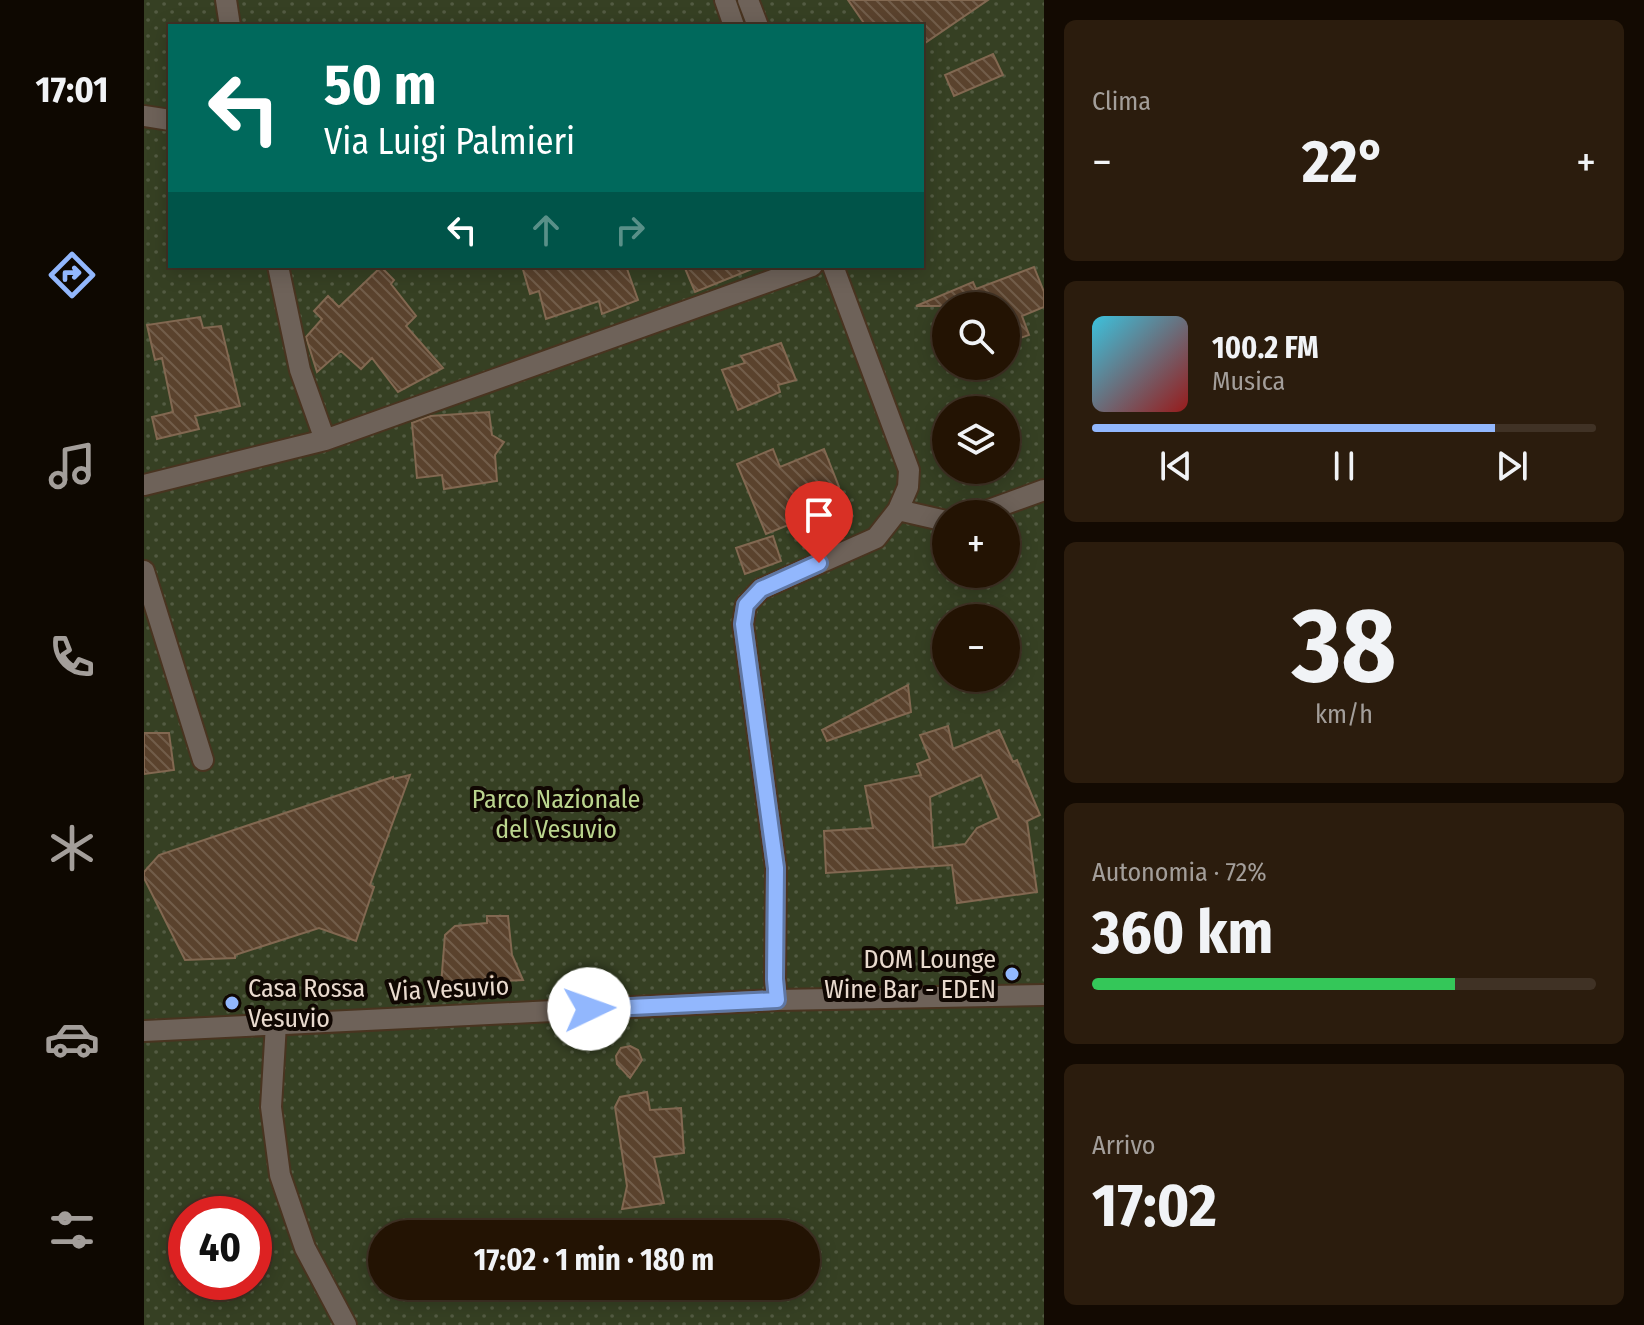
<!DOCTYPE html>
<html lang="it">
<head>
<meta charset="utf-8">
<style>
	:root { --surface:#231303; --page:#2b1c0d; --text:#f1f3f6; --muted:#a39e9a; --line:#403225; --accent:#92b7fd }
	body { margin:0; font-family:"Fira Sans Condensed",sans-serif; background:var(--page); color:var(--text); height:100vh; display:flex; flex-direction:column; font-size:30px; white-space:nowrap }
	* { box-sizing:border-box; margin:0 }
	p { font-size:26px; color:var(--muted) }
	.icon { flex:none; width:44px; height:44px; fill:none; stroke:currentColor; stroke-width:2; stroke-linecap:round; stroke-linejoin:round }
	.map { position:relative; flex:1; overflow:hidden }
	.drawer { display:flex; flex-direction:column; gap:20px; padding:20px; background:#130a02; width:600px }
	.drawer>* { flex:none }
	.hud { position:absolute; left:24px; top:24px; width:756px; height:244px; border-radius:0px; box-shadow:0 4px 20px #0003,0 0 0 2px var(--line); background:#00695c; color:#fff; overflow:hidden }
	.buttons { position:absolute; left:788px; top:292px; display:grid; gap:16px }
	.buttons a { display:grid; place-items:center; width:88px; height:88px; border-radius:50%; background:var(--surface); box-shadow:0 4px 20px #0003,0 0 0 2px var(--line); font-size:40px }
	.speed { position:absolute; left:24px; top:1196px; display:flex; gap:16px; font-size:40px; font-weight:700; text-align:center }
	.speed>* { display:grid; place-content:center; width:104px; height:104px; border-radius:50%; background:var(--surface); box-shadow:0 4px 20px #0003,0 0 0 2px var(--line); line-height:1 }
	.speed .limit { border:12px solid #d22; background:#fff; color:#111 }
	.pin { position:absolute; display:grid; place-items:center; width:68px; height:68px; color:#fff; margin:-82px -34px; border-radius:50% 50% 50% 0; rotate:-45deg; box-shadow:0 0 8px #0007 }
	.pin .icon { rotate:45deg }
	.me { position:absolute; width:88px; margin:-44px; rotate:87deg; stroke-linejoin:round; filter:drop-shadow(0 0 6px #0008) }
	.turn { display:flex; align-items:center; gap:28px; height:168px; padding:0 24px; font-size:36px }
	.turn .icon { width:104px; height:104px; stroke-width:2.5 }
	.turn b { display:block; font-size:56px; line-height:68px }
	.lanes { display:flex; align-items:center; height:76px; padding:0 24px; background:#0003; justify-content:center; gap:40px; direction:ltr }
	.lanes .off { opacity:.35 }
	.big { font-size:60px; font-weight:700; line-height:1.1 }
	.drawer .tile { flex:1; display:flex; flex-direction:column; justify-content:center; gap:12px; min-width:0; padding:0 28px; border-radius:12px; background:var(--page) }
	.drawer .dial { align-items:center; gap:0 }
	.dial b { font-size:104px; line-height:1 }
	.song { display:flex; align-items:center; gap:24px }
	.cover { width:96px; height:96px; border-radius:12px; background:linear-gradient(135deg,hsl(190 70% 55%),hsl(0 70% 35%)) }
	.played { height:8px; border-radius:4px; background:linear-gradient(90deg,var(--accent) 80%,var(--line) 80%) }
	.keys { display:flex; justify-content:space-around; direction:ltr }
	.heat { display:flex; justify-content:space-between; align-items:center; font-size:44px; direction:ltr }
	.charge { height:12px; border-radius:6px; background:linear-gradient(90deg,#34c759 72%,var(--line) 0) }
	.trip { position:absolute; left:224px; top:1220px; width:452px; height:80px; border-radius:40px; background:var(--surface); box-shadow:0 4px 20px #0003,0 0 0 2px var(--line); font-weight:700; line-height:80px; text-align:center }
	main { display:flex; flex:1; min-height:0 }
	.tab-bar { display:flex; flex-direction:column; width:144px; justify-content:space-around; align-items:center; background:#0e0801; color:var(--muted) }
	.tab-bar .icon { width:56px; height:56px }
	.tab-bar .selected { color:var(--accent) }
	.tab-bar b { font-size:36px; color:var(--text) }
	.map>svg:first-child { display:block }
	.green { fill:url(#green-dots); fill-rule:evenodd }
	.building { fill:url(#building-back-hatch); stroke:#826851; stroke-width:2; fill-rule:evenodd }
	.lines { fill:none; stroke-linecap:round; stroke-linejoin:round }
	.minor-casing { stroke:#493420; stroke-width:24 }
	.minor { stroke:#6e6259; stroke-width:20 }
	.route-casing { stroke:#5f77a4; stroke-width:20 }
	.route { stroke:#92b7fd; stroke-width:14 }
	.poi-dot { fill:#92b7fd; stroke:#100702; stroke-width:3 }
	.labels { text-anchor:middle; dominant-baseline:central; stroke-width:8; stroke-linejoin:round; paint-order:stroke }
	.park-label { font-size:26px; fill:#bbd58e; stroke:#100702 }
	.poi-label { font-size:26px; fill:#e9dace; stroke:#100702; text-anchor:end }
	.street-label { font-size:26px; fill:#e9dace; stroke:#100702 }
</style>
</head>
<body>
<main>
<nav class="tab-bar">
<b>17:01</b>
<svg class="icon selected" aria-label="directions" viewBox="0 0 24 24"><path d="M12 3l9 9-9 9-9-9zM9 14v-3h6M13 9l2 2-2 2"/></svg>
<svg class="icon" aria-label="music" viewBox="0 0 24 24"><path d="M9 18V5l10-2v13"/><circle cx="6" cy="18" r="3"/><circle cx="16" cy="16" r="3"/></svg>
<svg class="icon" aria-label="phone" viewBox="0 0 24 24"><path d="M5 4h4l2 5-3 2q2 4 5 5l2-3 5 2v4C11 20 4 13 5 4z"/></svg>
<svg class="icon" aria-label="climate" viewBox="0 0 24 24"><path d="M12 3v18M4 7l16 10M4 17L20 7"/></svg>
<svg class="icon" aria-label="car" viewBox="0 0 24 24"><path d="M5 17H2v-5l4-1 3-4h7l3 4 3 1v5h-3M9 17h6M6 11h13"/><circle cx="7" cy="17" r="2"/><circle cx="17" cy="17" r="2"/></svg>
<svg class="icon" aria-label="filters" viewBox="0 0 24 24"><path d="M4 7h16M4 17h16"/><circle cx="9" cy="7" r="2"/><circle cx="15" cy="17" r="2"/></svg>
</nav>
<div class="map">
<svg width="900" height="1325" viewBox="0 0 900 1325">
	<defs>
		<pattern id="green-dots" width="8" height="8" patternUnits="userSpaceOnUse" patternTransform="scale(2)"><rect width="8" height="8" fill="#364023"/><path d="M2 2h.1M6 6h.1" fill="none" stroke="#535b42" stroke-width="1.8" stroke-linecap="round"/></pattern>
		<pattern id="building-back-hatch" width="6" height="6" patternUnits="userSpaceOnUse" patternTransform="scale(2)"><rect width="6" height="6" fill="#5a422d"/><path d="M-1 5l2 2M0 0l6 6M5-1l2 2" fill="none" stroke="#725d4a"/></pattern>
	</defs>
	<rect width="100%" height="100%" fill="#2f1904"/>
	<path class="green" d="M0,0h900v1325h-900zM26,26h752v240h-752zM802,306h60v60h-60zM802,410h60v60h-60zM802,514h60v60h-60zM802,618h60v60h-60zM42,1214h68v68h-68zM238,1234h424v52h-424z"/>
	<path class="building" d="M704,0h140l-66,45v-19h-56z
		M849,54l10,21 -49,21 -9,-21z
		M378,266h104l12,34 -36,14 -3,-13 -53,18 -7,-28 -9,3z
		M540,266h73v1l-62,25z
		M237,267l13,13 -3,4 25,32 -10,10 37,42 -45,24 -26,-34 -11,11 -20,-18 -24,21 -11,-35 16,-18 -8,-8 14,-15 11,11z
		M890,267l10,25v15l-22,9 7,19 -23,8v-37h-90l57,-24 3,7z
		M56,317l3,11 18,-2 19,80 -45,10 4,13 -42,10 -5,-22 21,-5 -11,-54 -7,2 -8,-35z
		M637,343l15,37 -18,5 2,7 -42,18 -16,-40 23,-7 -4,-7z
		M345,412l3,23 12,7 -9,13 2,26 -53,8 -2,-14 -25,3 -5,-55 18,-7z
		M629,449l7,18 44,-18 15,38 -44,18 6,15 -35,14 -29,-70z
		M629,536l8,25 -36,13 -9,-26z
		M764,685l3,27 -84,29 -5,-11z
		M804,726l5,23 46,-19 14,32 4,-2 23,55 -13,6 10,71 -80,11 -5,-38 -126,8 -2,-42 49,-3 -8,-42 56,-11 -4,-11 13,-5 -10,-24zM837,775l18,43 -22,10 -12,16 -32,4 -3,-51z
		M0,733h25l5,37 -30,4z
		M266,775l-40,110 4,2 -18,54 -37,-13 -84,27v3l-50,2 -41,-82v-6l15,-17 234,-78v2z
		M343,916h21l4,39 11,25 -23,1 -1,4 -19,2 -1,-4 -38,2 4,-50 10,-9 32,-3z
		M486,1046l8,4 4,10 -12,18 -13,-14 -1,-8 5,-8z
		M503,1092l3,18 31,-2 3,45 -30,4 10,46 -42,6 5,-23 -12,-79 5,-10z"/>
	<g class="lines">
		<g class="minor-casing">
			<path id="minor" d="M82,0l4,26
				M581,0l9,26
				M604,0l10,26
				M0,116l26,4
				M181,440l487,-174
				M0,485l181,-45 -25,-70 -22,-104
				M754,510l48,11
				M834,514l66,-24
				M0,571l59,189
				M633,1000l-2,-21 1,-111 -33,-244 3,-19 15,-16 115,-51 22,-28 10,-23 1,-17 -76,-204
				M132,1024l-5,83 9,68 25,73 41,77
				M0,1031l633,-31 267,-5"/>
		</g>
		<use href="#minor" class="minor"/>
	</g>
	<g class="lines">
		<g class="route-casing">
			<path id="route" d="M445,1009l188,-9 -2,-21 1,-111 -33,-244 3,-19 15,-16 58,-26"/>
		</g>
		<use href="#route" class="route"/>
	</g>
	<g class="poi-dot">
		<circle cx="868" cy="974" r="8"/>
		<circle cx="88" cy="1003" r="8"/>
	</g>
	<g class="labels">
		<g class="park-label">
			<text x="412" y="799">Parco Nazionale<tspan x="412" dy="30">del Vesuvio</tspan></text>
		</g>
		<g class="poi-label">
			<text x="852" y="959">DOM Lounge<tspan x="852" dy="30">Wine Bar - EDEN</tspan></text>
			<text x="104" y="988" text-anchor="start">Casa Rossa<tspan x="104" dy="30">Vesuvio</tspan></text>
		</g>
		<g class="street-label">
			<text transform="translate(305 989) rotate(-3)">Via Vesuvio</text>
		</g>
	</g>
</svg>
<div class="buttons">
<a><svg class="icon" aria-label="search" viewBox="0 0 24 24"><circle cx="10" cy="10" r="6"/><path d="M15 15l6 6"/></svg></a>
<a><svg class="icon" aria-label="layers" viewBox="0 0 24 24"><path d="M12 4l9 5-9 5-9-5zM3 14l9 5 9-5"/></svg></a>
<a>+</a>
<a>−</a>
</div>
<div class="speed"><div class="limit">40</div></div>
<div class="pin" style="left:675px;top:563px;background:#d93025"><svg class="icon" aria-label="arrive" viewBox="0 0 24 24"><path d="M6 21V4h12l-3 4 3 4H6"/></svg></div>
<svg class="me" style="left:445px;top:1009px" viewBox="-20 -20 40 40"><circle r="19" fill="#fff"/><path d="M0-13L10 11 0 6-10 11z" fill="#92b7fd"/></svg>
<div class="trip">17:02 · 1 min · 180 m</div>
<div class="hud">
<div class="turn"><svg class="icon" aria-label="left" viewBox="0 0 24 24"><path d="M17 20v-9H6M10 6l-5 5 5 5"/></svg><div><b>50 m</b>Via Luigi Palmieri</div></div>
<div class="lanes"><svg class="icon" aria-label="left" viewBox="0 0 24 24"><path d="M17 20v-9H6M10 6l-5 5 5 5"/></svg><svg class="icon off" aria-label="ahead" viewBox="0 0 24 24"><path d="M12 20V5M6 11l6-6 6 6"/></svg><svg class="icon off" aria-label="right" viewBox="0 0 24 24"><path d="M7 20v-9h11M14 6l5 5-5 5"/></svg></div>
</div>
</div>
<section class="drawer">
<div class="tile"><p>Clima</p>
<div class="heat"><a>−</a><b class="big">22°</b><a>+</a></div>
</div>
<div class="tile">
<div class="song"><i class="cover"></i><div><b>100.2 FM</b><p>Musica</p></div></div>
<div class="played"></div>
<div class="keys"><svg class="icon" aria-label="previous" viewBox="0 0 24 24"><path d="M18 5L8 12l10 7zM5 5v14"/></svg><svg class="icon" aria-label="pause" viewBox="0 0 24 24"><path d="M8 5v14M16 5v14"/></svg><svg class="icon" aria-label="next" viewBox="0 0 24 24"><path d="M6 5l10 7-10 7zM19 5v14"/></svg></div>
</div>
<div class="tile dial"><b>38</b><p>km/h</p></div>
<div class="tile"><p>Autonomia · 72%</p><b class="big">360 km</b><div class="charge"></div></div>
<div class="tile"><p>Arrivo</p><b class="big">17:02</b></div>
</section>
</main>
</body>
</html>
